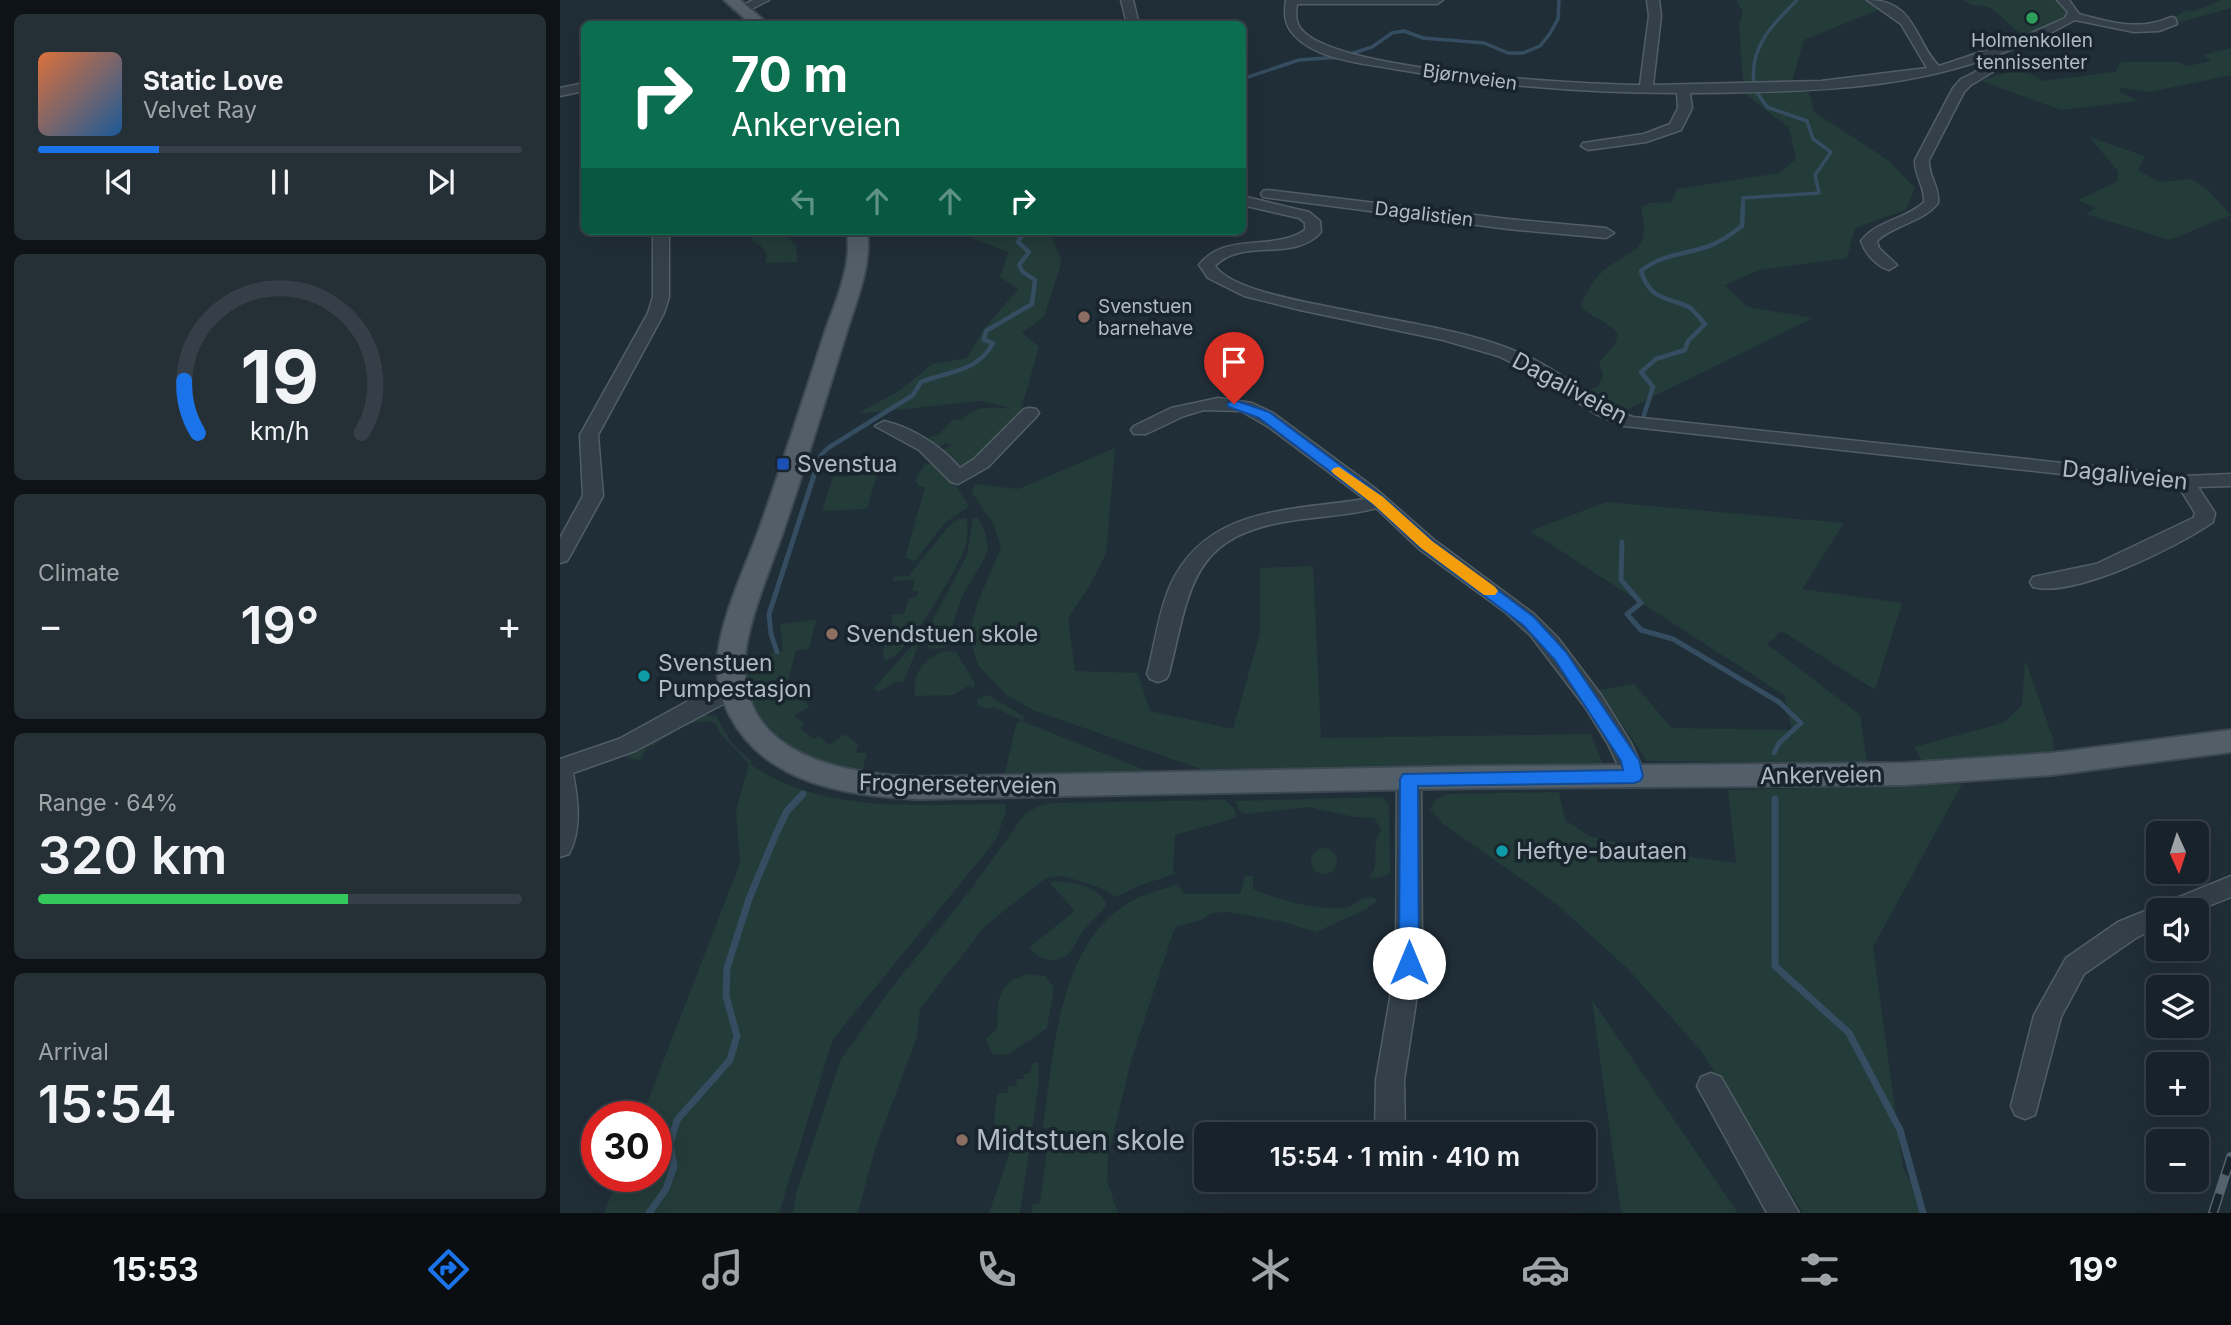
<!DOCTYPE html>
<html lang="en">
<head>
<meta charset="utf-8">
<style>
	:root { --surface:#18222a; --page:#252f36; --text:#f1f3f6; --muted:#9fa4a8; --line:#363f47; --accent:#1a73e8 }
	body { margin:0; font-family:Inter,sans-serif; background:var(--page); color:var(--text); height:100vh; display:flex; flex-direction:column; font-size:26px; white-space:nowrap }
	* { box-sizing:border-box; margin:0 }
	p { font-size:23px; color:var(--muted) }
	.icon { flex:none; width:38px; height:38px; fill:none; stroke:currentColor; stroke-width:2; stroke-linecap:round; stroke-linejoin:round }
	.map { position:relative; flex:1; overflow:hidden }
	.side { display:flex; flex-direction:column; gap:14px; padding:14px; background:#0d1317; width:560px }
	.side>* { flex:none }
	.hud { position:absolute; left:21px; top:21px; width:665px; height:214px; border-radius:10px; box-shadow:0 7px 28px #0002,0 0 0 2px var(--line); background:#0b6e4f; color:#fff; overflow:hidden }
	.needle { width:46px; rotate:177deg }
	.fabs { position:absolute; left:1586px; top:821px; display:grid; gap:14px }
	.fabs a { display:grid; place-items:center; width:63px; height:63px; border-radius:10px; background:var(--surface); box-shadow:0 7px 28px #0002,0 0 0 2px var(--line); font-size:35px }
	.speed { position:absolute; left:21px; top:1101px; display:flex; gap:14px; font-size:35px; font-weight:700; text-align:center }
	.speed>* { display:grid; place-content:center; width:91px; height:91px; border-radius:50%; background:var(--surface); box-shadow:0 7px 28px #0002,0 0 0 2px var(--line); line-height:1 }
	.speed .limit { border:10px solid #d22; background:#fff; color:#111 }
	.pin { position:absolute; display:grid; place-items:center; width:60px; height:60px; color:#fff; margin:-72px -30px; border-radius:50% 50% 50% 0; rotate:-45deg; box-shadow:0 0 7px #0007 }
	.pin .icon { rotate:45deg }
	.me { position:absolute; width:77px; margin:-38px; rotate:0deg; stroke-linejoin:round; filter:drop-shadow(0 0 5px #0008) }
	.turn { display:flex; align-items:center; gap:24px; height:147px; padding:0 35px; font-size:32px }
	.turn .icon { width:91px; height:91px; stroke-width:2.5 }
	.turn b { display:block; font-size:49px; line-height:60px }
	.lanes { display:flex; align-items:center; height:66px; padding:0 35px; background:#0003; justify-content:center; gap:35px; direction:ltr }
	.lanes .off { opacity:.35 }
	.big { font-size:52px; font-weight:600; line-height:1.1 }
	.side .tile { flex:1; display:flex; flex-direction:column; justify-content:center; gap:10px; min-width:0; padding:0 24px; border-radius:10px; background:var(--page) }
	.side .dial { align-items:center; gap:0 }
	.dial svg { height:182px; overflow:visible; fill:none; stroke:var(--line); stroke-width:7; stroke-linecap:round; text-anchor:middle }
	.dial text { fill:var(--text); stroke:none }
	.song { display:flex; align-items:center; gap:21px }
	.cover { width:84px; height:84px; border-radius:10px; background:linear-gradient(135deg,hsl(20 70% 55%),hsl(210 70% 35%)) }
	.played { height:7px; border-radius:4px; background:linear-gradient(90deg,var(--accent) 25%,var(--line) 25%) }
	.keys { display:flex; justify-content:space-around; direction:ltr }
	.heat { display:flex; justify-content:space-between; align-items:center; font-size:38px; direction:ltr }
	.charge { height:10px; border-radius:5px; background:linear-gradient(90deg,#34c759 64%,var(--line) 0) }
	.trip { position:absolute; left:634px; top:1122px; width:402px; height:70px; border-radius:10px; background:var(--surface); box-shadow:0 7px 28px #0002,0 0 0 2px var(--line); font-weight:600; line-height:70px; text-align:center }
	.tab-bar { display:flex; height:112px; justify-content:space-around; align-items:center; background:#0a0e11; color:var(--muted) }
	.tab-bar .icon { width:49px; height:49px }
	.tab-bar .on { color:var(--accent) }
	.tab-bar b { font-size:32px; color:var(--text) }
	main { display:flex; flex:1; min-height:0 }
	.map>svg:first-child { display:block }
	.green { fill:#233b39 }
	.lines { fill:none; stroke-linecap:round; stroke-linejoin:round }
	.stream-far3 { stroke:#344d60; stroke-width:3.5 }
	.stream-far2 { stroke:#344d60; stroke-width:4.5 }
	.stream-far1 { stroke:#344d60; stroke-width:5 }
	.stream { stroke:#344d60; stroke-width:7 }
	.minor-casing { stroke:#515e66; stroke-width:3 }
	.major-casing { stroke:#3d4952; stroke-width:4 }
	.minor { fill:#344049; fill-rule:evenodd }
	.major { fill:#525f69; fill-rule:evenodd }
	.rail-casing { stroke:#566470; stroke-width:10 }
	.rail { stroke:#19252d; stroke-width:7; stroke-dasharray:20; stroke-linecap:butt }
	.route { fill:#1a73e8; stroke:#114b97; stroke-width:2 }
	.slow { fill:#f59e0b }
	.leisure-dot { fill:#2e9e5b; stroke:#19252d; stroke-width:2.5 }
	.education-dot { fill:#8d6e63; stroke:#19252d; stroke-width:2.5 }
	.transit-dot { fill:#1a4fb4; stroke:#19252d; stroke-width:2.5 }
	.culture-dot { fill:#0f9aa8; stroke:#19252d; stroke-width:2.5 }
	.labels { text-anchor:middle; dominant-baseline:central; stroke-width:7; stroke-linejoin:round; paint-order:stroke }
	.far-poi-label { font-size:19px; fill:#aebbc5; stroke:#19252d }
	.far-street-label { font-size:19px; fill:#aebbc5; stroke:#19252d }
	.street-label { font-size:23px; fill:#aebbc5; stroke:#19252d }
	.poi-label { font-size:23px; fill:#aebbc5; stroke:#19252d; text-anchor:start }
	.near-poi-label { font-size:28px; fill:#aebbc5; stroke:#19252d; text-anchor:start }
</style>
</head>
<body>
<main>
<section class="side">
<div class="tile">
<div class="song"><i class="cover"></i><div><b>Static Love</b><p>Velvet Ray</p></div></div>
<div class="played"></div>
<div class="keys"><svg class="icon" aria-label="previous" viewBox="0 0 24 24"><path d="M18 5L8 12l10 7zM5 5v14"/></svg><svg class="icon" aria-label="pause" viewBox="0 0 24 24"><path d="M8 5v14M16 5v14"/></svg><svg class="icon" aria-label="next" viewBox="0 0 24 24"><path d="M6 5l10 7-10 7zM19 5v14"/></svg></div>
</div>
<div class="tile dial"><svg viewBox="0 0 100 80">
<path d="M14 69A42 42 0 1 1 86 69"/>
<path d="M14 69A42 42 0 0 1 8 46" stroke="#1a73e8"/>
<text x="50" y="56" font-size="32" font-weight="700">19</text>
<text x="50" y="72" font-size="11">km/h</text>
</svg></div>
<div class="tile"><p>Climate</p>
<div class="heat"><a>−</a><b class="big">19°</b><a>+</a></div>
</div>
<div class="tile"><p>Range · 64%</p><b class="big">320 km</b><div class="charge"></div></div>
<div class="tile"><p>Arrival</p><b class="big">15:54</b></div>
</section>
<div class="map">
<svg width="1671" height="1213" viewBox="0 0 1671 1213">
	<rect width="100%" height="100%" fill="#202e38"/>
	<path class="green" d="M1176,0h132l15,8 -79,32 -14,48 19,4 5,20 74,48 27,28 -9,22 -51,18 -8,30 -88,12 -34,15 23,22 65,11 -197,97 -31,-23 13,-6 5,-10 -4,-13 16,-19 3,-11c-12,-14 -32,-16 -38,-29 7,-9 10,-20 18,-28 28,-29 55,-18 43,-68l9,-5 21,-1 6,-13 102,-16 17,-14 -7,-31 -45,-35 -5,-68 4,-13z
		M1403,0h95l10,11 -1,4 -41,21c-15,-7 -25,-22 -36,-28 -10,-4 -18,0 -27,-8z
		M1661,0h10v8l-54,15 -3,-5 12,-8 8,1z
		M1671,48v27l-81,17 -29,-4 -1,4 19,9 -78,9 -80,-29c24,-9 39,-16 61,0l73,-9 6,-10h58l9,4 23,-5 -8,-6z
		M1529,137l56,19 -7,14 21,12 32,-3 17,11 23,25 -62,25 -83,-26 9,-6 -17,-8 40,-19v-10z
		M191,231l31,1 14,13 2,17 -33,1 2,-8 -7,-10 -7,-3z
		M411,231h78l13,30 -18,56 -22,16 17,14 -18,63 5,2 -59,54 -9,-1 -17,-15 11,-5 -6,-2 -9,5 -8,-8 1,-3 8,-2 16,-16 7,1c18,-18 29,-10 50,-12l-31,-7 -123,13 43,-24 32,-26 35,-6 16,-28 35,-41 -18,-12 8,-25 -35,-13z
		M555,448l-9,106 -17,33 -21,31 7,53 63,2 12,38 83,18 27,-96v-65l53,-2 8,172 270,-4 12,31 -394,7 -176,-62 -27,-15 -28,-30 -9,-30 8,-31 24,-57 -8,-24 -21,-30 2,-9 44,5z
		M372,463l19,16 18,27 -25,18 -29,37 -10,-3 20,-71 -6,-1 -4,-5 9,-16z
		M317,474l-10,35 -45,2 11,-34z
		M1046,502l238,21 -42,66 100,14 -27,87 -93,-59 -15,13 93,71 7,48 -220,-2 -48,-71 35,-6 38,44 120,2 -8,-35 -254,-164z
		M413,517l5,1 7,14 3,14 -3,12 -23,38 -10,32v15l-8,5 -17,1 6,-29 34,-65z
		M406,518c2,7 2,19 0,27 -8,23 -58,111 -81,116l-2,-9 10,-33 -3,-4 14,-1 5,-17h7l2,-6h-6l3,-11 -23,1 2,-4 15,-1 38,-48 11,-9z
		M256,620l-7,29 -13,1 -12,47 13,-1 13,10 -16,10 11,8 -5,4 14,11 5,-3 11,9 15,-11 13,10 -2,9h11l-5,19c-62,-12 -117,-42 -117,-112l38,-9 -3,-27z
		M358,639h3l-18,44 -7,-2 -17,11 -5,-4z
		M384,651l12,1 19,31 -1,5 -6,-2 -15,9 -38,1c-2,-23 7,-36 29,-45z
		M1465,660l28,78 1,16 -132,8 -8,-15 89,-24 19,-18z
		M428,695l37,22 -3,4 128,51 -146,5 12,-52 5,-5 -28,-13 -3,2 -12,-3 -1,-7z
		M145,715l11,1 15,26 21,20 -2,2c74,51 169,40 255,40l1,7 -10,29 -163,199 -54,174h-175l15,-37h37v-60h-14l98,-253 -4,-53 13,-46 -28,-30 -6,-11c-22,-8 -45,12 -62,23l-6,1 -7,13 -9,-1 -7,-4 65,-36z
		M1402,784l-89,163 30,221 24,45h-124l-102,-162 -73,-82 -75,-68 -110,-77 -13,-15 7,-11 11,-4 111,-2 6,28 24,16 71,17 76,10 -8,-73z
		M822,797l7,8 1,67 -2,3 -12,3 -7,-1c11,-13 4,-22 7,-36 1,-4 4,-8 5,-12l-7,-11 -20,-1 -45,-10 -64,7 -7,-5 -2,-8z
		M666,800l9,10v8l-60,17 -2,34 2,5 -34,11 -25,12 -13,-8 -30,-10 -13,-3 -14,2 -61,48 -65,83 -3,28 -42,112 -17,64h-65l3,-19 44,-133 46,-66 85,-106 53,-74 14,-9 15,-3z
		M751 861a13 13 0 1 1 26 0a13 13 0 1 1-26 0Z
		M685,876h8v12l4,3c26,9 57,19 87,17 14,-1 12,-13 31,-10l2,3 -12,9 -49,22 -32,-10 -56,-10 -16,1 -11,7 -26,7 -43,130 -24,99 -1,25 11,32h-87l2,-9 7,-1 10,-74 -7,-1c10,-72 15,-183 85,-225 15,-9 33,-13 50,-19l6,10h56z
		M495,881c18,1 45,5 52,24 -7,9 -16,16 -23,25 -6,7 -9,18 -16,24 -13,11 -31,6 -39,-7l46,-36 -25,-28z
		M469,974l16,2 9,11 -7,41 -39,27 -16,-1 -6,-15 11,-10c1,-29 -1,-46 32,-55z
		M1032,1000l146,213h-117z
		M478,1062l1,19 -19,132h-31l24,-70h-12v-9l-7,-11 3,-30h11l1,-7h7l1,-7h6l1,-5 6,-1 3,-10z"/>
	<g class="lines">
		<path class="stream-far3" d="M682,79l57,-19 42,-3 31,-10 20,-14 12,-2 19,7 61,5 24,10h15l17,-7 9,-11 9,-16 1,-19
			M1194,82c-5,-35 20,-59 43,-82
			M1183,205v-7l76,-5 -4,-18 16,-23 -18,-13 -6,-18 -40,-14 -11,-16"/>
		<path class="stream-far2" d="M1084,415l9,-28 -12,-15 15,-13 29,-9 3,-9 17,-17c-5,-5 -10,-13 -16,-17 -21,-10 -39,-6 -48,-36 19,-16 40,-16 62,-23 15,-4 27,-13 39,-22l1,-22
			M258,465l3,-10 7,-7 85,-53 8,-13c28,-11 57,-10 72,-39l-9,-3 2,-9 46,-27 3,-24 -12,-8 -4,-7 10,-13 -11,-10 7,-11"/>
		<path class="stream-far1" d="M1062,542l-1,38 20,23 -14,11 14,16 32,9 106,63 22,21 -22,20 -5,10
			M217,652l-6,-18 -2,-20 49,-151"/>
		<path class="stream" d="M1215,799v167l74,67 51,97 23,83
			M89,1213l17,-24 8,-23 -4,-22 7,-24 53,-60 7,-24 -11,-40 1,-28 22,-69 27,-65 11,-23 16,-17"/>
		<g class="minor-casing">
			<path id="minor" d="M193,0h16l-25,13 -10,-3z
				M561,0h12l6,24h-12z
				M726,0h157l-6,4h-140c-1,9 -2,17 4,25 34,43 279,55 339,56l9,-69 -2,-16h12l2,16 -8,69 168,-4 106,-13 -26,-44 -34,-24c50,0 47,42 72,66l72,-24 54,-24 3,-6 -11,-12h12l10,14c33,9 61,17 92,3l4,1 2,6 -18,7 -25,1 -59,-12 -36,19 -42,16 7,10 -33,20 -7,7 -35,68c-1,16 11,27 9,43 -16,20 -43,21 -61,38l2,7 18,17 -8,5c-13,-4 -24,-17 -28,-29 16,-21 44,-21 63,-39 1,-16 -10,-27 -9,-42l38,-72 8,-9 30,-15 -5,-5c-94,33 -197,33 -296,34l2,15 -11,22 -35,12 -58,8 -7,-4 2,-3 61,-9 26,-10 8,-16 -1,-15c-96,0 -189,-8 -283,-24 -32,-6 -77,-9 -100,-34 -10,-11 -10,-22 -8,-35z
				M24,83v8l-24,5v-8z
				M708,190l240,29 98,9 8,5 -8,5 -98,-9 -245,-32 -2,-3 2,-3z
				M682,196l67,16 11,9 1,11c-27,31 -79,5 -106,34 18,26 103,38 135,45 60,13 125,20 181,47 36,17 64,46 102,59l552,59 46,-2v12l-33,1 17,26 -2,9c-36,25 -138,76 -180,65l-3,-5 3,-5 63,-13 97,-46 2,-5 -16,-26 -555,-61 -28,-12 -65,-42 -33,-16 -55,-16 -143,-30 -56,-14 -36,-18 -9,-13c26,-34 74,-13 106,-35v-7l-6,-5 -57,-13z
				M93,231h16v66l-5,16 -66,122 5,61 -33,60 -3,5 -7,2v-25l23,-42 -3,-61 68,-122 5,-16z
				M658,398l34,5 21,10 103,76 57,50 101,75 24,24 43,57 30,48 15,33 -4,6 -8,3 -8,-3 -18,-38 -23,-37 -54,-71 -26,-24 -86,-63 -43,-41c-28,8 -58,8 -86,13 -101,15 -100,70 -121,153l-3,5 -8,3 -8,-3 -3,-5c8,-29 11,-61 23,-88 36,-80 121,-75 195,-87l-98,-73 -26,-15 -37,-1 -20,6 -38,18h-12l-3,-4 3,-4 37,-18z
				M470,408l6,1 3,4 -3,4 -48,50 -30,17 -7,-2 -32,-32 -44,-24 9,-5c29,7 56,24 76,47l14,-9 50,-50z
				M172,681l8,2 3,6 -3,6 -105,56 -62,22c5,27 9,56 -4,81l-9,3v-98l59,-20 80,-44z
				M849,770l8,3 4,6 1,184 -18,117 1,54h-30l1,-54 20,-117 1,-184 4,-6z
				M1671,876v21l-35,14 -38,-1v17l-22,11 -52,36 -23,43 -26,98 -10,4 -10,-4 -4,-9 23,-91 32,-57 52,-36z
				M1151,1073l10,4 78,136h-32l-70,-127 4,-9z"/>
		</g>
		<g class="major-casing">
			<path id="major" d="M164,0h16l28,24h-17z
				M287,231h20c5,34 -11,70 -21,103 -20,64 -39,128 -61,192 -12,36 -38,96 -40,132 -6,98 98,116 173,119l562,-11 425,-3 147,-10 179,-23v22l-179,23 -147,10 -425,3 -562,11c-71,-3 -152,-15 -188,-83 -10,-19 -15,-40 -12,-62 5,-42 29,-90 43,-130 22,-62 42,-124 62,-186 11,-34 30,-71 24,-107z"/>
		</g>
		<use href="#minor" class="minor"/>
		<use href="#major" class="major"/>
		<g class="rail-casing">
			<path id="rail" d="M1653,1213l18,-56"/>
		</g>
		<use href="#rail" class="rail"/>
	</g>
	<path class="route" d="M674,400l35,12 114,85 49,44 102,76 32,35 73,108 4,16 -3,5 -6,2 -216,3 1,177 -2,6 -8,3 -7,-3 -3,-6 1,-184 3,-5 220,-4 -2,-9 -66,-101 -32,-35 -102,-77 -48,-44 -114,-86 -30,-11 -2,-3z"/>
	<path class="slow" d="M779,467l44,30 49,44 63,46 3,4 -3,4h-11l-63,-47 -48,-44 -39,-30 -3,-3 3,-3z"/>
	<circle class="leisure-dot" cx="1472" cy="18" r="7"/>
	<g class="education-dot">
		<circle cx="524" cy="317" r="7"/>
		<circle cx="272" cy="634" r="7"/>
		<circle cx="402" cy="1140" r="7"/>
	</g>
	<rect class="transit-dot" x="216" y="457" width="14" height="14" rx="3.5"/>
	<g class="culture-dot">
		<circle cx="84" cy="676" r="7"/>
		<circle cx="942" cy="851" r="7"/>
	</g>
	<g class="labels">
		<g class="far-poi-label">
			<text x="1472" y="40">Holmenkollen<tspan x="1472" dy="22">tennissenter</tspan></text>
			<text x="538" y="306" text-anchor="start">Svenstuen<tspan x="538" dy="22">barnehave</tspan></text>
		</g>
		<g class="far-street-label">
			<text transform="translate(910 77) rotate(8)">Bjørnveien</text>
			<text transform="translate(864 214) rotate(7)">Dagalistien</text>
		</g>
		<g class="street-label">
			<text transform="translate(1010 388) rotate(28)">Dagaliveien</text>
			<text transform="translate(1565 475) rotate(6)">Dagaliveien</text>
			<text transform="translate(1261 775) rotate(-1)">Ankerveien</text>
			<text transform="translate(398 784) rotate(1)">Frognerseterveien</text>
		</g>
		<g class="poi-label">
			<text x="237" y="464">Svenstua</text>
			<text x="286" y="634">Svendstuen skole</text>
			<text x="98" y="663">Svenstuen<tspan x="98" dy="26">Pumpestasjon</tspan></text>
			<text x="956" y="851">Heftye-bautaen</text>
		</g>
		<g class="near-poi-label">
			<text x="416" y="1140">Midtstuen skole</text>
		</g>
	</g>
</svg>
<div class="fabs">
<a><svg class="needle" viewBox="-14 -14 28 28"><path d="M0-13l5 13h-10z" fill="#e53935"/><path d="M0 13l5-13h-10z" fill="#9fa4a8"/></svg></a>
<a><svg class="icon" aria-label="sound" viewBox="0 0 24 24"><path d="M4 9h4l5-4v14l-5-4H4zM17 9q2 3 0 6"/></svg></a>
<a><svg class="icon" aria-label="layers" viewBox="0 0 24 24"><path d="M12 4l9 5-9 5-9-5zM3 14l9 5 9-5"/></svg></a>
<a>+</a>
<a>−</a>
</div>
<div class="speed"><div class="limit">30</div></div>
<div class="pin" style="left:674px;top:404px;background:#d93025"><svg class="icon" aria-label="arrive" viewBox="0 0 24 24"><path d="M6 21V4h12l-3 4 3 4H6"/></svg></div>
<svg class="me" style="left:849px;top:963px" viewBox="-20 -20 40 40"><circle r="19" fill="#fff"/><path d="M0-13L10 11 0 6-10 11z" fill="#1a73e8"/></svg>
<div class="trip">15:54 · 1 min · 410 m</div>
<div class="hud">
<div class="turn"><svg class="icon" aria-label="right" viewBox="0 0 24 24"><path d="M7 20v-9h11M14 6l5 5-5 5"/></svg><div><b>70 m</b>Ankerveien</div></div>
<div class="lanes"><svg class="icon off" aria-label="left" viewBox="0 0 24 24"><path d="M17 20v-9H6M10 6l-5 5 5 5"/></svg><svg class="icon off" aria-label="ahead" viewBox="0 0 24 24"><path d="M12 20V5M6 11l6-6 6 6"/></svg><svg class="icon off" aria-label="ahead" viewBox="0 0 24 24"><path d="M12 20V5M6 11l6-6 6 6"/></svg><svg class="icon" aria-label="right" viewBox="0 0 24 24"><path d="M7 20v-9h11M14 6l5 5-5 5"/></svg></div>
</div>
</div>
</main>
<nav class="tab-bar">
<b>15:53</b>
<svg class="icon on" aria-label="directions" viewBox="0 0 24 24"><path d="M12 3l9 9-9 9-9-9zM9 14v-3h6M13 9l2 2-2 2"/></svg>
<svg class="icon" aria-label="music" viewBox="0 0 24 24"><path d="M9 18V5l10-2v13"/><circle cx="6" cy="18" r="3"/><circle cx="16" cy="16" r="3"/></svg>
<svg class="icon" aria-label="phone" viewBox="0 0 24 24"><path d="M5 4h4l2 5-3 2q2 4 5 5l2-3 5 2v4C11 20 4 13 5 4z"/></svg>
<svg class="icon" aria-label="climate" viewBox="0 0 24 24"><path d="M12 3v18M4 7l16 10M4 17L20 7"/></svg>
<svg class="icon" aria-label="car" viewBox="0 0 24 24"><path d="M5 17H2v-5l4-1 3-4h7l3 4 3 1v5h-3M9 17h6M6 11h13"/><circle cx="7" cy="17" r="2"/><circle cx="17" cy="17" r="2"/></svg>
<svg class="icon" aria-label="filters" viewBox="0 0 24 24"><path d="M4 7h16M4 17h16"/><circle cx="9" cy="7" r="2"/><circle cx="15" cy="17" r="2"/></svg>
<b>19°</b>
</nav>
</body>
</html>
